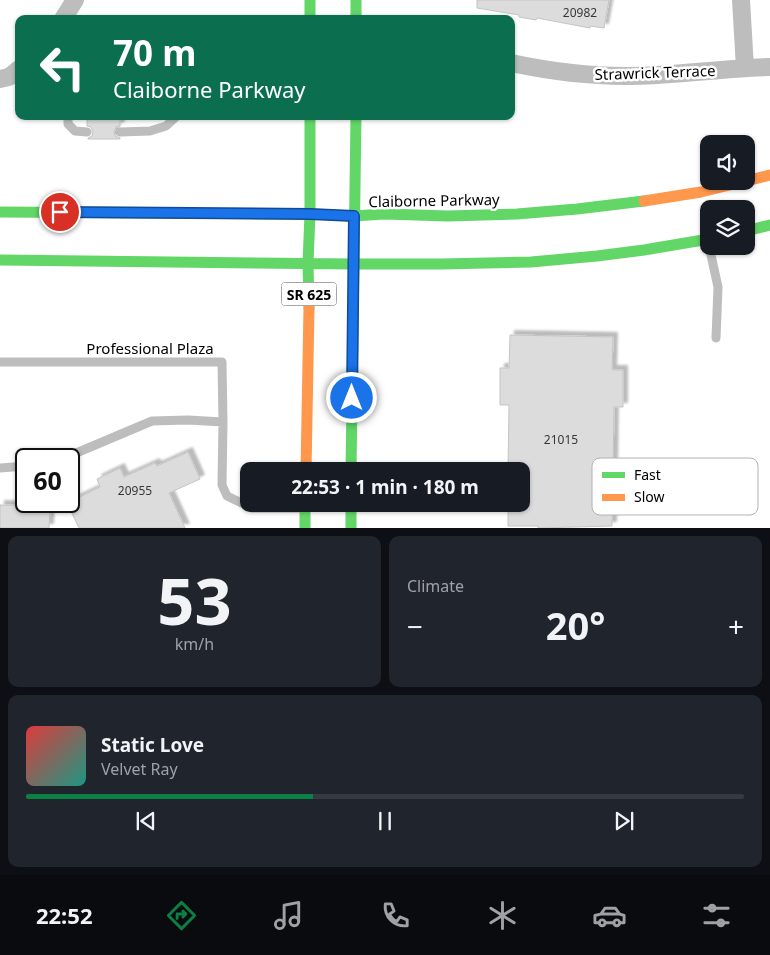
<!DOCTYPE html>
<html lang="en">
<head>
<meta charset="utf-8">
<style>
	:root { --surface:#171b24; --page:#20242c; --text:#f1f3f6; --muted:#9ea1a6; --line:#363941; --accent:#0b8043 }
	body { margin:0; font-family:"Noto Sans",sans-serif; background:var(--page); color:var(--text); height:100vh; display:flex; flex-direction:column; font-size:19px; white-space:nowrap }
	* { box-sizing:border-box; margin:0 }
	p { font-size:16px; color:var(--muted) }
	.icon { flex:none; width:28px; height:28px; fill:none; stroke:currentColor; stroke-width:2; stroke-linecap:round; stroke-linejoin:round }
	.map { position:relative; height:528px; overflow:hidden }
	.details { display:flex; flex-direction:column; gap:8px; padding:8px; background:#0d0f14; flex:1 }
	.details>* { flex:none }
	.hud { position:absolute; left:15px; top:15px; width:500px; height:105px; border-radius:10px; box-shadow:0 1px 4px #0004; background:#0b6e4f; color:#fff; overflow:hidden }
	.buttons { position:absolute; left:700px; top:135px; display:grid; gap:10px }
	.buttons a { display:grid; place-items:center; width:55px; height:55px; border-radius:10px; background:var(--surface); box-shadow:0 1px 4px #0004; font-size:25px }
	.speed { position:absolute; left:15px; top:448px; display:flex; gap:10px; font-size:25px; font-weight:700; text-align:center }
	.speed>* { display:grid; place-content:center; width:65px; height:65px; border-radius:50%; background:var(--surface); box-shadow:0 1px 4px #0004; line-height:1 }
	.speed .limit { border:2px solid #111; border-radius:8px; background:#fff; color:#111 }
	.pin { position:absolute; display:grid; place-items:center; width:42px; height:42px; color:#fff; margin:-21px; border:2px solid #fff; border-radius:50%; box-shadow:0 1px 5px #0007 }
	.me { position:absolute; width:55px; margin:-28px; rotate:0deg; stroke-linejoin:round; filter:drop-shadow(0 0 4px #0008) }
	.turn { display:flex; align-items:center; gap:18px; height:105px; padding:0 15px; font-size:22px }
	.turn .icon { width:65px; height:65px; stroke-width:2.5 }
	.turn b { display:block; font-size:35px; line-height:42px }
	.big { font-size:38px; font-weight:700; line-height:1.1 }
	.details .card { flex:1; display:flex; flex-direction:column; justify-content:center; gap:8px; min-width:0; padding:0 18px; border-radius:10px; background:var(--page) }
	.details .dial { align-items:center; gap:0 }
	.dial b { font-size:65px; line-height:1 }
	.song { display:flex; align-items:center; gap:15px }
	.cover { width:60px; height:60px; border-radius:8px; background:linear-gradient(135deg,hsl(0 70% 55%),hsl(170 70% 35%)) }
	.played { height:5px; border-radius:2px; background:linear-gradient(90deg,var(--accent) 40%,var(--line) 40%) }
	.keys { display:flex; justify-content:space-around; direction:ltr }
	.heat { display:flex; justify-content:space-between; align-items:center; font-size:28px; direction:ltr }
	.details .tiles { flex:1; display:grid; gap:8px; grid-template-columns:1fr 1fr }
	.card:last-child { grid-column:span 2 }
	.trip { position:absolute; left:240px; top:462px; width:290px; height:50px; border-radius:10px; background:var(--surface); box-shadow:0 1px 4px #0004; font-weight:700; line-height:50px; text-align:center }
	.tabs { display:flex; height:80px; justify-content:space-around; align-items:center; background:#090b0e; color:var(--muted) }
	.tabs .icon { width:35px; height:35px }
	.tabs .selected { color:var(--accent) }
	.tabs b { font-size:22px; color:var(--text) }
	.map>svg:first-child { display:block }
	.building { fill:#dcdcdc; stroke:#c4c4c4; filter:url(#shadow) }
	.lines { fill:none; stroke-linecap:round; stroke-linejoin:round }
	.lane { stroke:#bdbdbd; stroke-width:9 }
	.street { stroke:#bdbdbd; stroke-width:18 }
	.fast { stroke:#63d668; stroke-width:11 }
	.slow { stroke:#ff974d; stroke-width:11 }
	.route-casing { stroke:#114b97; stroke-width:12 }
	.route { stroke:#1a73e8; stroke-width:9 }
	.labels { text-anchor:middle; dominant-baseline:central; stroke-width:5; stroke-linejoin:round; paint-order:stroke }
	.number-label { font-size:12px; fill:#373737 }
	.shield { fill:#fff; stroke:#4c4c4c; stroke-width:1 }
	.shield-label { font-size:14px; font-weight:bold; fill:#000 }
	.street-label { font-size:15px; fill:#000; stroke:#fff }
	.key { fill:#fff; stroke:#b2b2b2; stroke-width:1 }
	.key-label { font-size:14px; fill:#000 }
</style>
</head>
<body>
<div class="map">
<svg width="770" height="528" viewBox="0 0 770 528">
	<defs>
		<filter id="shadow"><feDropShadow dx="4.5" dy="-4.5" stdDeviation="1" flood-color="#0004"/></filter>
	</defs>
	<rect width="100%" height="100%" fill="#fff"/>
	<path class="building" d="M477,0h132l-5,28 -14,-2v2l-53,-10 -1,2 -17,-3v-2l-42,-7z
		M87,119h33v7l-4,1 -2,5 1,4 5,2v1h-32v-1l4,-2 1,-4 -2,-5 -4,-1z
		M510,335l103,2 -1,33h11v37h-9l-2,119 -74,2v-2h-30v-22h13v-33h-13l1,-66h-9v-37h9z
		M188,452l12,27 -31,14 16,35h-106l-12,-25 33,-16 -3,-8 23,-11 4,9 31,-14 2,3z
		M0,505l50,1 -1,22h-49z"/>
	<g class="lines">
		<path class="lane" d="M68,116v8l7,7 12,1
			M120,132l30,-1 16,-5 11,-10
			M709,246l9,41 -2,51
			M0,362h222l1,60 -35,-2 -36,1 -90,38
			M223,422l-1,63 5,11 25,12h51
			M0,468l26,-2"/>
		<path class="street" d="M741,0l4,68
			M63,19l12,-19
			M511,63c38,8 75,13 114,13 48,0 97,-8 145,-9
			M0,79l9,-2 10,-8"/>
		<path class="fast" d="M310,0v19
			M356,0v19
			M0,212l310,2 44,2 30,-2 64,2 69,-2 60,-5 67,-8
			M746,231l24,-6
			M0,260l353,4h88l90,-2 66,-6 47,-6 65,-11
			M309,308l-1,-45 2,-49v-98
			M351,471l5,-355
			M305,504v24
			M351,504v24"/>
		<path class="slow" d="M746,181l24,-6
			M644,201l57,-9 45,-11
			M306,471l3,-163"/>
	</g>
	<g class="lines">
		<g class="route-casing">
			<path id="route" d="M60,212l250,2 44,2 -2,182"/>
		</g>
		<use href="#route" class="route"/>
	</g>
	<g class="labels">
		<g class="number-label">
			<text x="580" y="12">20982</text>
			<text x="561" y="439">21015</text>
			<text x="135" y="490">20955</text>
		</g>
		<rect class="shield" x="281.5" y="282.5" width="55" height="23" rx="4"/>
		<g class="shield-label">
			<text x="309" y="294">SR 625</text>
		</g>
		<g class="street-label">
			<text transform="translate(655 72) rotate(-2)">Strawrick Terrace</text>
			<text transform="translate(434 200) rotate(-1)">Claiborne Parkway</text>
			<text x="150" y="348">Professional Plaza</text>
		</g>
	</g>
	<rect x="592" y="458" width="166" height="57" rx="8" class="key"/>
	<rect x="602" y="472" width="23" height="6" fill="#63d668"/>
	<rect x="602" y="494" width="23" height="7" fill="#ff974d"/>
	<g class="key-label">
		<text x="634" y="480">Fast</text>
		<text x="634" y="502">Slow</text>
	</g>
</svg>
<div class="buttons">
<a><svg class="icon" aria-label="sound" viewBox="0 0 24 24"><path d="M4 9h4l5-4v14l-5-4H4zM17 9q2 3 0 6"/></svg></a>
<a><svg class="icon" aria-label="layers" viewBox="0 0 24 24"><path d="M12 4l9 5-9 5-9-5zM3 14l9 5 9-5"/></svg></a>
</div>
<div class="speed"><div class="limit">60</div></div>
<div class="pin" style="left:60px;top:212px;background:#d93025"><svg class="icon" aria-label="arrive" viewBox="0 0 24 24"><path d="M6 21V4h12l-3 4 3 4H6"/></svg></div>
<svg class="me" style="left:352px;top:398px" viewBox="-20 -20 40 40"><circle r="17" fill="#1a73e8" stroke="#fff" stroke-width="3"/><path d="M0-11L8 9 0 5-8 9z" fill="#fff"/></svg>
<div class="trip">22:53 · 1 min · 180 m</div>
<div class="hud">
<div class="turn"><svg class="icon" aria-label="left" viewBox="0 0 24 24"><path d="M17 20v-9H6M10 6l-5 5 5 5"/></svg><div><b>70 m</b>Claiborne Parkway</div></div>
</div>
</div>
<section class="details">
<div class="tiles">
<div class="card dial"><b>53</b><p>km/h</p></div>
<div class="card"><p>Climate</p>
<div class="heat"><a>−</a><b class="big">20°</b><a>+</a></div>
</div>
<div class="card">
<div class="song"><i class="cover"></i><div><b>Static Love</b><p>Velvet Ray</p></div></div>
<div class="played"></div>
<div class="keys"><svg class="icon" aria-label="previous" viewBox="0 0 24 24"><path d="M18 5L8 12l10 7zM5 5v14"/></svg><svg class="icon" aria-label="pause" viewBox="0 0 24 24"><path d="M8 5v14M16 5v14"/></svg><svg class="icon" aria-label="next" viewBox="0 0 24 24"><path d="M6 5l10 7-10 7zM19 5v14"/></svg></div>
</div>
</div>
</section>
<nav class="tabs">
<b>22:52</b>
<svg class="icon selected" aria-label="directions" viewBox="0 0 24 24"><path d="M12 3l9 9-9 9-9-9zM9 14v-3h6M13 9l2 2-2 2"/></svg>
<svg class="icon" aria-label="music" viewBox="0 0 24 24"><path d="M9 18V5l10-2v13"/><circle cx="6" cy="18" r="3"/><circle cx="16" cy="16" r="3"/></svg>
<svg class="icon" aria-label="phone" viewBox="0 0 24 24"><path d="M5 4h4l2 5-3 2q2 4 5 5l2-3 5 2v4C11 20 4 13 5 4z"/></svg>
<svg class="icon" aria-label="climate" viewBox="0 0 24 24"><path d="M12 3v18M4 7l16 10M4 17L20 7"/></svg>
<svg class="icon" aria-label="car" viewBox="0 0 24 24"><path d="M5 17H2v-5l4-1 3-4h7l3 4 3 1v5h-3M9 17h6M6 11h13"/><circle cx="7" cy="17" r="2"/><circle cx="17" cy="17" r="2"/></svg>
<svg class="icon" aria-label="filters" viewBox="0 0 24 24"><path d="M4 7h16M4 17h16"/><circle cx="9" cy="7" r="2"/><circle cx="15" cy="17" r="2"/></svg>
</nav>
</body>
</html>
